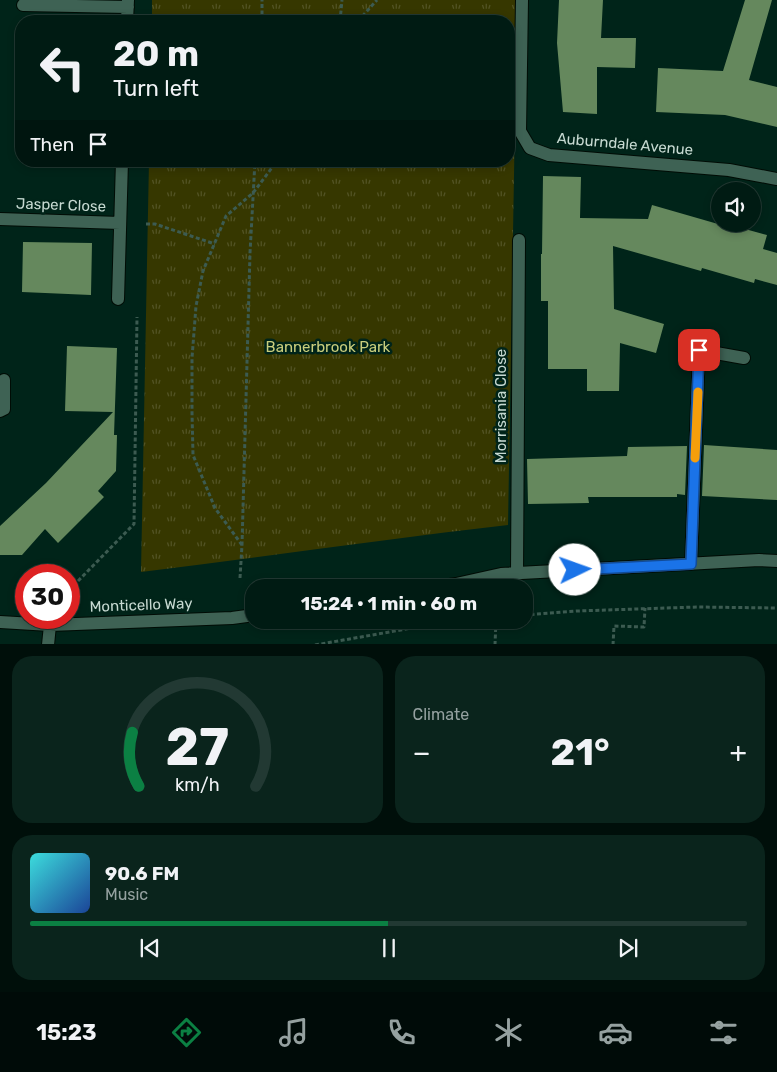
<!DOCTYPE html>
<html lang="en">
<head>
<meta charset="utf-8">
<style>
	:root { --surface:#001b13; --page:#0a241c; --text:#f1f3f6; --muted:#95a1a0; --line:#223933; --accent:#0b8043 }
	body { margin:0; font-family:Rubik,sans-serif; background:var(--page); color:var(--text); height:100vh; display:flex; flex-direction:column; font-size:19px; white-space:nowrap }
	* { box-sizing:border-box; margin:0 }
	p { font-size:16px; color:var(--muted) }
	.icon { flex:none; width:28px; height:28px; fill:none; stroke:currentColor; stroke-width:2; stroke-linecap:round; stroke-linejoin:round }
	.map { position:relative; height:644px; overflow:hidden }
	.details { display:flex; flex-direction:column; gap:12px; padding:12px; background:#000f0a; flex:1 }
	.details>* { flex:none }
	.top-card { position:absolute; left:15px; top:15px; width:500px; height:152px; border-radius:20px; box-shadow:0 2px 8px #0003,0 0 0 1px var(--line); background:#001b13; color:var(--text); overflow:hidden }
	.buttons { position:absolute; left:711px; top:182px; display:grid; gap:10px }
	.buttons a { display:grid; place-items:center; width:50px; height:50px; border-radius:50%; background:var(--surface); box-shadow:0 2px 8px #0003,0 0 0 1px var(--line); font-size:25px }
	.speed { position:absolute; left:15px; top:564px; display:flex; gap:10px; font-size:25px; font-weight:700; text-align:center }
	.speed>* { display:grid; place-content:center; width:65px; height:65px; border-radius:50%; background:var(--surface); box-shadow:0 2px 8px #0003,0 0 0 1px var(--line); line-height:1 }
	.speed .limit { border:8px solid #d22; background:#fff; color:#111 }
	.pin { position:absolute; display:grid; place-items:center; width:42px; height:42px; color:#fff; margin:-21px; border-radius:10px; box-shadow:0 2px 8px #0006 }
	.me { position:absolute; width:55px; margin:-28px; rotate:87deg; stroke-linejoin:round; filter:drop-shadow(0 0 4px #0008) }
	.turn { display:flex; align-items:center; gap:18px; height:105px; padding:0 15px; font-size:22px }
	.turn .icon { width:65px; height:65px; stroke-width:2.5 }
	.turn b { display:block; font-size:35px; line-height:42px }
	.then { display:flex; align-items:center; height:48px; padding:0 15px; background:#0003; gap:10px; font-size:19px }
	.big { font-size:38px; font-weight:700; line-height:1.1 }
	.details .card { flex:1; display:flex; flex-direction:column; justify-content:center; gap:8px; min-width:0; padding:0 18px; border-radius:20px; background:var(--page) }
	.details .dial { align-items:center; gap:0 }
	.dial svg { height:130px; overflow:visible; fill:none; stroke:var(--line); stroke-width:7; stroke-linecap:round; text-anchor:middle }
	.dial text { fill:var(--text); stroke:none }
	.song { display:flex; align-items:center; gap:15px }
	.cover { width:60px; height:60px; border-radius:8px; background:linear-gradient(135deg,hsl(180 70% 55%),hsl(220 70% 35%)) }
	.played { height:5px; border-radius:2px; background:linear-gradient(90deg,var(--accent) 50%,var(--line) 50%) }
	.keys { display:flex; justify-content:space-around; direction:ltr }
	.heat { display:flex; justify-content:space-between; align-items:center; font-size:28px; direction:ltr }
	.details .tiles { flex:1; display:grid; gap:12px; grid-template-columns:1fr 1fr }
	.card:last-child { grid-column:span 2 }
	.trip { position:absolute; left:245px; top:579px; width:288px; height:50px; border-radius:20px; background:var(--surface); box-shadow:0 2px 8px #0003,0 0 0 1px var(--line); font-weight:700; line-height:50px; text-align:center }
	.dock { display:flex; height:80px; justify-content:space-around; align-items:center; background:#000b08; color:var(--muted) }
	.dock .icon { width:35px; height:35px }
	.dock .on { color:var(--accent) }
	.dock b { font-size:22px; color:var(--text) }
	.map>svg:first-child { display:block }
	.park { fill:url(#park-tufts) }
	.building { fill:#65885d }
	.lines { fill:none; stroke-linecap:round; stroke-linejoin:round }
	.minor-casing { stroke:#000c05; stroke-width:14 }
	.path { stroke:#3c5b51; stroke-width:3; stroke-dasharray:4 2.5; stroke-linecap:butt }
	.minor { stroke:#3e6254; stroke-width:12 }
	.route-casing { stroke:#114b97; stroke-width:12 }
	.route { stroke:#1a73e8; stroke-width:9 }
	.slow { stroke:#f59e0b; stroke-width:9 }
	.labels { text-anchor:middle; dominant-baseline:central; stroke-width:5; stroke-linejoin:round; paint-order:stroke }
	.street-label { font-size:15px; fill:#c6d9d1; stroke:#002419 }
	.park-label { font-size:15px; fill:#c9ce7d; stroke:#002419 }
</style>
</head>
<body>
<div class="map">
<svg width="777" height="645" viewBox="0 0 777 645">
	<defs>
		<pattern id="park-tufts" width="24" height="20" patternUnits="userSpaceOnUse" patternTransform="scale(1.25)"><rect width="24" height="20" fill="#363700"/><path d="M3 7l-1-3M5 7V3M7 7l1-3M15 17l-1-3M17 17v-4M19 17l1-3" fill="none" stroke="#525324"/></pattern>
	</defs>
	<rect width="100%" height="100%" fill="#002419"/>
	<path class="park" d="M152,0h365l-9,525c-122,14 -244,32 -367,47l8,-411h360v-140h-357z"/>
	<path class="building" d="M559,0h44l-2,38h35l-1,30 -38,-1v47l-34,-2 -6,-69z
		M745,0h27l-23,80 28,7v40l-52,-12 -69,-3 2,-44 65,3z
		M543,176l38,1 -1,41 68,1 4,-14 66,19h9l40,11 -4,14 14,4v32l-22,-6 -1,4 -52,-15 -1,3 -88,-25 1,63 50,15 -8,29 -36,-10 -1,48h-32v-22h-39v-68h-7v-47h1z
		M23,242l69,1 -1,52 -69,-3z
		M67,346l50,2 -3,87h3l-1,36 -18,20 6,6 -46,46 -13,-14 -23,26h-22v-29l46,-43 67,-71 -48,-1z
		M704,445l73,5v50l-75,-4 2,-50z
		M687,446l-2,49 -8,-1v3h-89l1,6 -61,1 -1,-45 100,-3 1,-9z"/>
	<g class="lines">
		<g class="minor-casing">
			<path id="minor" d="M522,0l-2,131 10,17 19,7 180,15 48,9
				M23,5l105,2
				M127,21l1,-21
				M0,219l120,4
				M118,299l4,-138
				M0,411l4,-2v-29
				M691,564l8,-214 45,8
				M517,573l2,-333
				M430,588l26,-4 45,-10 258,-14 18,1
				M0,622l50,3 182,-7 22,-3
				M48,645l2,-20"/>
		</g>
		<path class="path" d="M262,21v-21
			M340,21l2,-21
			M358,21l19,-21
			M146,224h9l60,20
			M242,545l-27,-37 -22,-53 -1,-43v-54l4,-52 7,-35 23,-55 27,-23 24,-32
			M240,578l2,-33 8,-292 5,-92
			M78,581l56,-57 3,-207
			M524,615l53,-4 120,-4 80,1
			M315,645l143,-25
			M495,645l1,-25
			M613,645l1,-19 30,1 1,-19"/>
		<use href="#minor" class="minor"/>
	</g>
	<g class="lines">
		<g class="route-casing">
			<path id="route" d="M575,570l116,-6 8,-214"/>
		</g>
		<use href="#route" class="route"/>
		<path class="slow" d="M695,458l3,-66"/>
	</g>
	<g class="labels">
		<g class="street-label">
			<text transform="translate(625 144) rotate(5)">Auburndale Avenue</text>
			<text transform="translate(61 205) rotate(2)">Jasper Close</text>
			<text transform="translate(501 406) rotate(-90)">Morrisania Close</text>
			<text transform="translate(141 605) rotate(-2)">Monticello Way</text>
		</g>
		<g class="park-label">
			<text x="328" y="347">Bannerbrook Park</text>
		</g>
	</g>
</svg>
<div class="buttons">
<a><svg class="icon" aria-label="sound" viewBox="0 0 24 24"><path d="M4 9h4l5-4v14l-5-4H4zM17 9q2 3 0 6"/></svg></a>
</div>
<div class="speed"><div class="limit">30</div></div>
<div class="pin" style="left:699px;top:350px;background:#d93025"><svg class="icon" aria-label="arrive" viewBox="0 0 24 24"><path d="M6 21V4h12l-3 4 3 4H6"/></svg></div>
<svg class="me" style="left:575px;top:570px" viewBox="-20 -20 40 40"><circle r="19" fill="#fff"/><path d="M0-13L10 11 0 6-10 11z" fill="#1a73e8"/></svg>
<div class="trip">15:24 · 1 min · 60 m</div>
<div class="top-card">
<div class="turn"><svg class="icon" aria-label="left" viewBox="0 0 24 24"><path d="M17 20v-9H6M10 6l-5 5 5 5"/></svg><div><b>20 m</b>Turn left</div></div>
<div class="then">Then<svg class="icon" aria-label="arrive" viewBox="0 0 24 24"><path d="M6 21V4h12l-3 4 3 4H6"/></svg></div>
</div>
</div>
<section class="details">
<div class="tiles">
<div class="card dial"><svg viewBox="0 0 100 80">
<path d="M14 69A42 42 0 1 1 86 69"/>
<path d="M14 69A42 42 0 0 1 10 36" stroke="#0b8043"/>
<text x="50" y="56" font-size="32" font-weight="700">27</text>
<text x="50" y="72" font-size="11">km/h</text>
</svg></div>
<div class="card"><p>Climate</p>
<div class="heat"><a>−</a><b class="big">21°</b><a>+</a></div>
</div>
<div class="card">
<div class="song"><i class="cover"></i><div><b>90.6 FM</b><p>Music</p></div></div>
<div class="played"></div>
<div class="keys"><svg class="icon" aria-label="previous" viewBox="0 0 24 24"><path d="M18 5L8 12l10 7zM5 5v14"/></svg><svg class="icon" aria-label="pause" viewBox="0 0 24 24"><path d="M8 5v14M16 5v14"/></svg><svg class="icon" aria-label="next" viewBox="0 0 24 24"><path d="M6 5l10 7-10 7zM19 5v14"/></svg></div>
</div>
</div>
</section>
<nav class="dock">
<b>15:23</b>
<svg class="icon on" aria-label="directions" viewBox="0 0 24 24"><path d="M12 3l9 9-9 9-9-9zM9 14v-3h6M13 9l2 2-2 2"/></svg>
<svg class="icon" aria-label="music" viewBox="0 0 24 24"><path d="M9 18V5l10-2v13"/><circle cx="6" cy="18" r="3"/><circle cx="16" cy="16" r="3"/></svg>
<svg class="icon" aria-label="phone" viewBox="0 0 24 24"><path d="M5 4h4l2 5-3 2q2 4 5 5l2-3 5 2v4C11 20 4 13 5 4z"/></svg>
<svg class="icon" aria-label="climate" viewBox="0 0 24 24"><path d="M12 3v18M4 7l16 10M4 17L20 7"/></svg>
<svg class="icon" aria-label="car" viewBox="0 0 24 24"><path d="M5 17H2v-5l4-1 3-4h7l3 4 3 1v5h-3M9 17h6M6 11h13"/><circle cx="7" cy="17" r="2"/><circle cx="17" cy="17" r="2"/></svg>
<svg class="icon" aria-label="filters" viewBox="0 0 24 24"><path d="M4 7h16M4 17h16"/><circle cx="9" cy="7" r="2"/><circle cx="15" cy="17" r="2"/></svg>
</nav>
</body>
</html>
